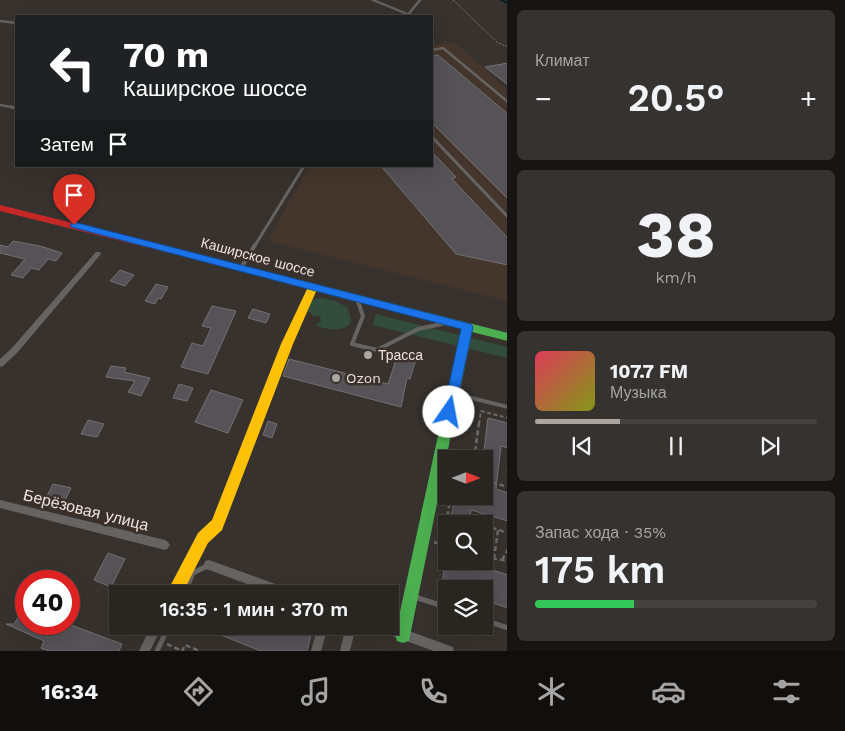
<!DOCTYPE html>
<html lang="ru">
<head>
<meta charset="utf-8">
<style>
	:root { --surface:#292622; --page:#35322f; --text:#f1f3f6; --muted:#a5a5a5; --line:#454340; --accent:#aba5a1 }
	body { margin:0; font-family:"Work Sans",sans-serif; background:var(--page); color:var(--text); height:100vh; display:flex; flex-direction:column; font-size:19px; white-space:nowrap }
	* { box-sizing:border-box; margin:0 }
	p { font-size:16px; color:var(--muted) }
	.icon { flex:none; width:28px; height:28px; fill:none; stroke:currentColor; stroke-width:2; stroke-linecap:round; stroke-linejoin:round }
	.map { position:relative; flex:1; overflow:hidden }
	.panel { display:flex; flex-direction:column; gap:10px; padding:10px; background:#171513; width:338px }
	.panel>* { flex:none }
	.banner { position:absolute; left:15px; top:15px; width:418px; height:152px; border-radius:0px; box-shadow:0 5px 20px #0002,0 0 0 1px var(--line); background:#202124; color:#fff; overflow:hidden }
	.needle { width:32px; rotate:90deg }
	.fabs { position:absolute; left:438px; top:450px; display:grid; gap:10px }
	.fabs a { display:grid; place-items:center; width:55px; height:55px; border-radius:0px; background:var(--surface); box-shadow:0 5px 20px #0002,0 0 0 1px var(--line); font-size:25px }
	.speed { position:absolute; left:15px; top:570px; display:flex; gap:10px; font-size:25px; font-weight:700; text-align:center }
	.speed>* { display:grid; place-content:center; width:65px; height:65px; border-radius:50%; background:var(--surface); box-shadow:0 5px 20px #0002,0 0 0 1px var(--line); line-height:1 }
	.speed .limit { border:8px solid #d22; background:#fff; color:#111 }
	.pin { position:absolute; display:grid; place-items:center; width:42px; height:42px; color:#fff; margin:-51px -21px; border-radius:50% 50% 50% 0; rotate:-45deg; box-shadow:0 0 5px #0007 }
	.pin .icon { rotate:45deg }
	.me { position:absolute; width:55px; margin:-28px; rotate:12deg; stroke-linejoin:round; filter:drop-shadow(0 0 4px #0008) }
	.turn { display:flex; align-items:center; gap:18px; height:105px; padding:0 25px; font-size:22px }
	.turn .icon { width:65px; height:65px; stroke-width:2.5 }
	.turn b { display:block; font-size:35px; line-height:42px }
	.then { display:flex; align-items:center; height:48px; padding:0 25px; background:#0003; gap:10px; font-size:19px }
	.big { font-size:38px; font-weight:600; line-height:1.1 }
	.panel .card { flex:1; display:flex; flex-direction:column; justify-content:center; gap:8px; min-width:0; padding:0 18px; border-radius:8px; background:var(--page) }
	.panel .dial { align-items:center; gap:0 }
	.dial b { font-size:65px; line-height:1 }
	.song { display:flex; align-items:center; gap:15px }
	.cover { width:60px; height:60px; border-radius:8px; background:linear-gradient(135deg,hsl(350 70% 55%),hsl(70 70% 35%)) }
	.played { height:5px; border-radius:2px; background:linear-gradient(90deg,var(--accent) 30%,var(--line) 30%) }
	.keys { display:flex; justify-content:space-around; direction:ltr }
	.heat { display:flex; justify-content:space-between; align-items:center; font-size:28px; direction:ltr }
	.charge { height:8px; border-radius:4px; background:linear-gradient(90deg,#34c759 35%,var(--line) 0) }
	.trip { position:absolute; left:109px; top:585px; width:290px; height:50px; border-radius:0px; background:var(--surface); box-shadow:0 5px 20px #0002,0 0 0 1px var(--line); font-weight:600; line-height:50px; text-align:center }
	.tabs { display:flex; height:80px; justify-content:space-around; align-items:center; background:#100f0e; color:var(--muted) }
	.tabs .icon { width:35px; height:35px }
	.tabs .on { color:var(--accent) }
	.tabs b { font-size:22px; color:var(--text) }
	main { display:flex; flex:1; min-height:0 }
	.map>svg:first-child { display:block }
	.built { fill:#44362c }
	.green { fill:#324c3e }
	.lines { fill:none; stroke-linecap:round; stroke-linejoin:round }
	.stream { stroke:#0a1f27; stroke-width:2 }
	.building { fill:#555258; stroke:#747172 }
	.path-far2 { stroke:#6d6b6a; stroke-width:1; stroke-dasharray:2.5 1; stroke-linecap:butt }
	.path-far1 { stroke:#6d6b6a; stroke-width:2; stroke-dasharray:4 2.5; stroke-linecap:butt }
	.path { stroke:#6d6b6a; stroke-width:2.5; stroke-dasharray:5 3; stroke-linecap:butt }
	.lane-far3 { stroke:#666363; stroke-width:2.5 }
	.lane-far2 { stroke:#666363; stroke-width:3 }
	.lane-far1 { stroke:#666363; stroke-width:4 }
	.lane { stroke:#666363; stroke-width:5 }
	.street { fill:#666363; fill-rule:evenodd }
	.fast { fill:#4caf50; fill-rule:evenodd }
	.slow { fill:#ffc107; fill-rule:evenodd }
	.jam { fill:#c62828; fill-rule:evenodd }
	.route { fill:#1a73e8; stroke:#114b97 }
	.poi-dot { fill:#aba5a1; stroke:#3b312a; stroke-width:2 }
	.labels { text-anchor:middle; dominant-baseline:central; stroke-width:5; stroke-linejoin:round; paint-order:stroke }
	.street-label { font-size:14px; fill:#eae3df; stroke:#3b312a }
	.poi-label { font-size:14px; fill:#eae3df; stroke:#3b312a; text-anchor:start }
	.near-street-label { font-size:16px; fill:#eae3df; stroke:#3b312a }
</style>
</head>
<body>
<main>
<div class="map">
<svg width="508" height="651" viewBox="0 0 508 651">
	<rect width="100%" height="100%" fill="#37322e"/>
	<path class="built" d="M454,42l53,47v212l-239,-60 41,-75h122v-121z"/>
	<path class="green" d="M322,298l14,3 12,7c0,3 3,9 3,12 -1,13 -29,10 -35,5l5,-4 -1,-5h-6l-8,-7 2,-9z
		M376,314l131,33v11l-134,-33z"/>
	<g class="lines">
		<path class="stream" d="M501,0l7,3"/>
	</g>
	<path class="building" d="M438,55l70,59v85l-77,-77v-66z
		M508,63v22l-23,-18z
		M431,151l25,26 -4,2 56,59v27l-52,-11 -75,-88h50z
		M62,194l13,3 -9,9 -9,-2 1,-3h-3z
		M13,241l27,5 22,7 -6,8 -8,-2 -9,11 -8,-2 -8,10 -12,-3 14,-16 -25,-6v-8l8,2z
		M120,270l14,5 -9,11 -15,-5z
		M156,284l12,3 -7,12 -3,-1 -3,6 -10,-3z
		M212,306l24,5 -28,63 -27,-7 11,-24 11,3 8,-18 -9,-2z
		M253,309l17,5 -4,9 -18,-5z
		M398,354l18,5 -6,20 -3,-1 -6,29 -118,-31 6,-17 99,25z
		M111,366l15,2 -2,4 26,6 -9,18 -13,-4 7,-11 -29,-4z
		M179,384l14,4 -6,13 -14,-3z
		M211,390l32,10 -15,33 -33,-11z
		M488,418l20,5v25l-7,-2 -5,43 12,4v28l-37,-11 -2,14h-19l5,-28h29l-1,-37z
		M88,420l16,4 -7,13 -16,-3z
		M268,421l9,3 -5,14 -9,-3z
		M53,484l18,4 -11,22 -18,-4z
		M108,553l17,6 -14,28 -17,-7z
		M445,561h20l43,14v33l-24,-8v-11h-34l-8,-3z
		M26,605v19h42l54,20 -3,7h-70l-8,-3 3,-7 -38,-17h8z
		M198,626h101l13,5 -5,20h-46z"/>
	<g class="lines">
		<path class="path-far2" d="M453,0l45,43 10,4"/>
		<path class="path-far1" d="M479,424l2,-13 27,7"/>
		<path class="path" d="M474,459l5,-36
			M508,468v6
			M484,480l24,7
			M446,524l5,-28
			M484,525l24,8
			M434,542l12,4
			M443,545l3,-20
			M484,557l24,4
			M494,559l4,-29
			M502,560l6,-11
			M167,644l15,7 3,-6 15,6"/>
		<path class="lane-far3" d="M407,16l13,-16
			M0,21l16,2
			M431,50l12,-2 65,54
			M0,105l16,3"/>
		<path class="lane-far2" d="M11,107l5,1
			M431,136l77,81
			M254,247l50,-81"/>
		<path class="lane-far1" d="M241,268l14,-23
			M357,298l6,18 -11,28 25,6 41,-21 28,-6
			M455,394l53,13"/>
		<path class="lane" d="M184,594l9,-21 14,-7
			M415,597l31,10
			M484,620l24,8
			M157,651l12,-25"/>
		<path class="street" d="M370,0h6l34,14 -3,1z
			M96,252h4l1,2 -84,99 -14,13 -3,1v-8l11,-10z
			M0,500l165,40 3,2 2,3 -2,3 -3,2 -165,-42z
			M209,560l80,29 4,1 1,4h-20l-65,-24 -4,-1 -1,-4 1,-4z
			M390,624l63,23 1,4h-20l-58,-21 -1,-4h15z
			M151,626h11l-12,25h-11z
			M318,626h10l-7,25h-10z
			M346,626h10l-6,25h-10z"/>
		<path class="fast" d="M198,254l310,79v8l-36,-9 -63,309 -6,2 -6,-2 -2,-6 66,-306 -267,-70 -1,-2z"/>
		<path class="slow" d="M313,283l5,4 -25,57 -71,186 -14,13 -26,51h-16l32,-61 14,-13 69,-176 27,-57z"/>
		<path class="jam" d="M0,205l198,49 5,3 -5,3 -198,-49z"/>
	</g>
	<path class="route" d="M74,222l397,102 2,3 -19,88 -5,2 -4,-2 -2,-3 18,-83 -390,-102 -1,-2z"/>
	<g class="poi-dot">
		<circle cx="368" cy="355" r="5"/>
		<circle cx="336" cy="378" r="5"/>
	</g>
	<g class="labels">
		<g class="street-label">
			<text transform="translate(258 257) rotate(15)">Каширское шоссе</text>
		</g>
		<g class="poi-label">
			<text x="378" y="355">Трасса</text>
			<text x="346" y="378">Ozon</text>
		</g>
		<g class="near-street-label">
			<text transform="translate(86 510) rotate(14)">Берёзовая улица</text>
		</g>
	</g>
</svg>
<div class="fabs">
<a><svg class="needle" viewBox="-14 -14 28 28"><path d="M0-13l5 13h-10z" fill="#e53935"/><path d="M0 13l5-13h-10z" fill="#a5a5a5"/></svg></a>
<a><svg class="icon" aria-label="search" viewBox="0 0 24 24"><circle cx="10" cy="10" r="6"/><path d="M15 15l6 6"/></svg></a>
<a><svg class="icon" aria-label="layers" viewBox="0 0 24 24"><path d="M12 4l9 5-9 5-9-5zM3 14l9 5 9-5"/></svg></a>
</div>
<div class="speed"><div class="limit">40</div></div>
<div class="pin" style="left:74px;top:225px;background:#d93025"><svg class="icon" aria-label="arrive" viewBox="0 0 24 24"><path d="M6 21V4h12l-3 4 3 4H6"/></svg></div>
<svg class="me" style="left:449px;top:412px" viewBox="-20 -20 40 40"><circle r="19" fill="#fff"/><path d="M0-13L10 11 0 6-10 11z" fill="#1a73e8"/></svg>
<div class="trip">16:35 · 1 мин · 370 m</div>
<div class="banner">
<div class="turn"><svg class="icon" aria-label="left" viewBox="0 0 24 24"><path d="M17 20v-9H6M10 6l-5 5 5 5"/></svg><div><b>70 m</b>Каширское шоссе</div></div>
<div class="then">Затем<svg class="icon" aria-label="arrive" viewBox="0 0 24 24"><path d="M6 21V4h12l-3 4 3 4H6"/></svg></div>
</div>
</div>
<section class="panel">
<div class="card"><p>Климат</p>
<div class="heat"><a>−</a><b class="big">20.5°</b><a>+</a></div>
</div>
<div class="card dial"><b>38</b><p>km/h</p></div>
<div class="card">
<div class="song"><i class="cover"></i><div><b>107.7 FM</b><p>Музыка</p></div></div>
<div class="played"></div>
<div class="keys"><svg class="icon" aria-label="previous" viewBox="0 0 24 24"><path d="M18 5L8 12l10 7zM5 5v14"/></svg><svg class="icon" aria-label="pause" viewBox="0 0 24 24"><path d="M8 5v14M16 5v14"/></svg><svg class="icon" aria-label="next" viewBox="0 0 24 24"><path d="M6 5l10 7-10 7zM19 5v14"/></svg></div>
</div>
<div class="card"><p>Запас хода · 35%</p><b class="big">175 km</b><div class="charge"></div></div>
</section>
</main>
<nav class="tabs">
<b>16:34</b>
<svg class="icon on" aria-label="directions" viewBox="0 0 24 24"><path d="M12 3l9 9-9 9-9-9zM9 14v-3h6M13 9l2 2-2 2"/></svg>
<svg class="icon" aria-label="music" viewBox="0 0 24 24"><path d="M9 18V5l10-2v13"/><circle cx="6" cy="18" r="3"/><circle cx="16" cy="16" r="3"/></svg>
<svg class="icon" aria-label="phone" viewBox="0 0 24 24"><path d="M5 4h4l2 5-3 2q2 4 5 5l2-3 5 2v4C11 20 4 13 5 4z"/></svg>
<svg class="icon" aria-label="climate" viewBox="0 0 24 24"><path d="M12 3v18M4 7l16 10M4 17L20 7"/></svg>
<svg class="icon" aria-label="car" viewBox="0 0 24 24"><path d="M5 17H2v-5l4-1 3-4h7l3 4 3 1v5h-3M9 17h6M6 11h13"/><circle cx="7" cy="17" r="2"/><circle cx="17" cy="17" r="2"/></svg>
<svg class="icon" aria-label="filters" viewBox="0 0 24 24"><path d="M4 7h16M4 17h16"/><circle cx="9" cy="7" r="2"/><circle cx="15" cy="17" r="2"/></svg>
</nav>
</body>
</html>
